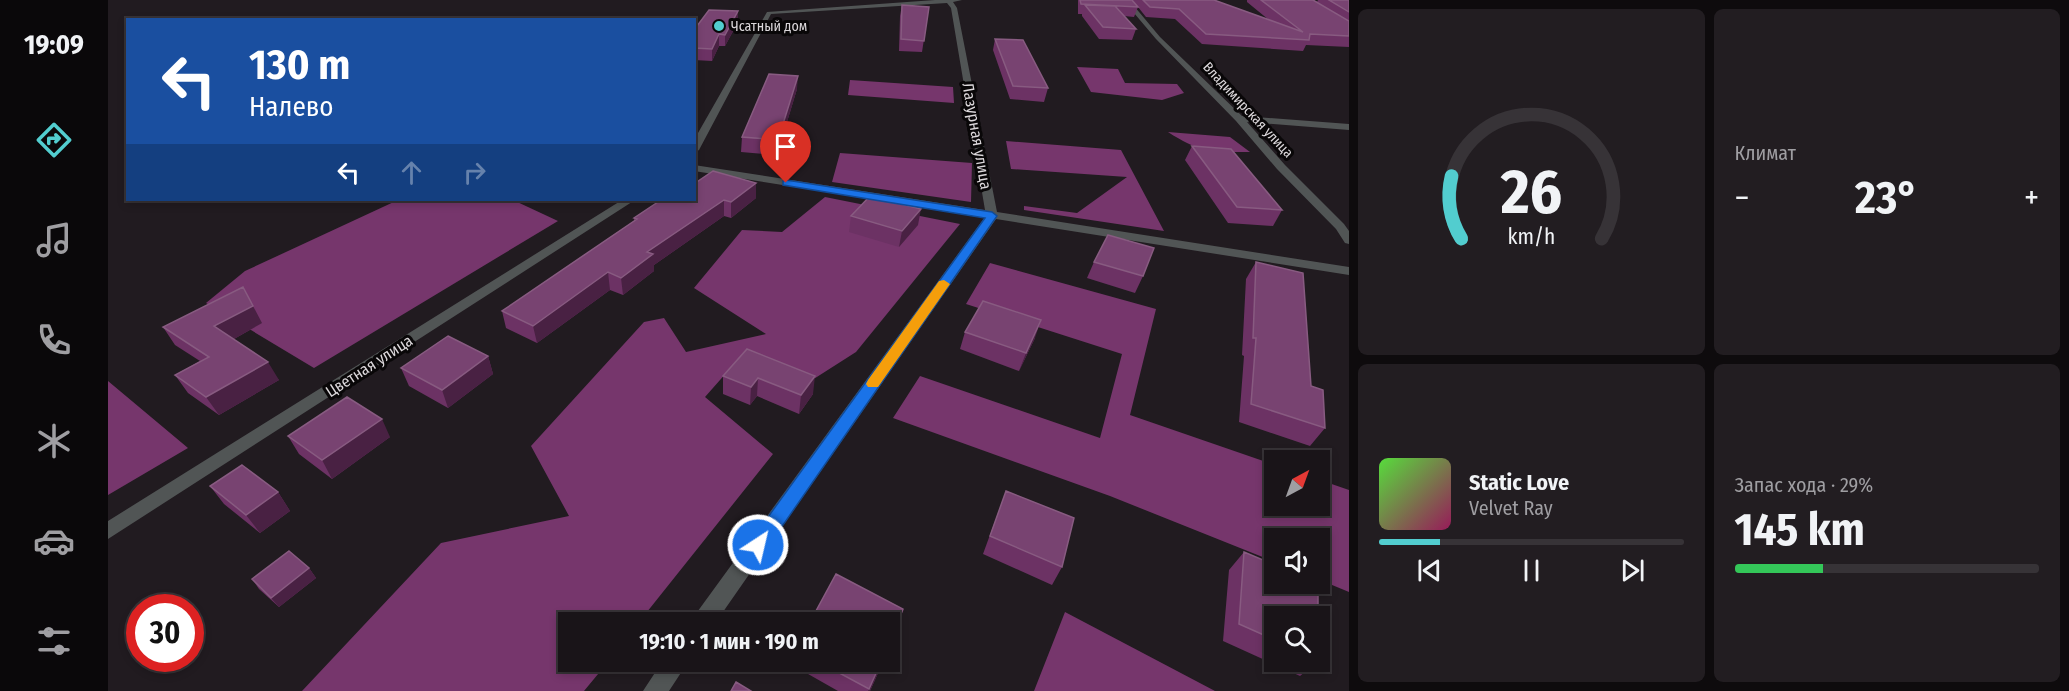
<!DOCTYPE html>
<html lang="ru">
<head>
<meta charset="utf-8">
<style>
	:root { --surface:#191418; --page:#221d21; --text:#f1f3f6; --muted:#9f9ea2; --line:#373337; --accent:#52cdcf }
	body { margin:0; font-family:"Fira Sans Condensed",sans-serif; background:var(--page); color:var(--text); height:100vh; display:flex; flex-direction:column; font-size:22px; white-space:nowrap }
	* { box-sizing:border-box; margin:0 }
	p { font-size:20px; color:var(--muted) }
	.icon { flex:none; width:33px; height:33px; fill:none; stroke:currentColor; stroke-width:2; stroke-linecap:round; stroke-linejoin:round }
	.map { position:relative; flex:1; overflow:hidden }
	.details { display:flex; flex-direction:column; gap:9px; padding:9px; background:#0e0b0d; width:720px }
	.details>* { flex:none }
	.hud { position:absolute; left:18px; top:18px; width:570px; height:183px; border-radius:0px; box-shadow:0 3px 9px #0003,0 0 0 2px var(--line); background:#1a4fa0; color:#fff; overflow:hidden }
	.needle { width:39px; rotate:41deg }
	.fabs { position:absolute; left:1156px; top:450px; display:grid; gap:12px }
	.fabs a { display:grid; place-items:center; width:66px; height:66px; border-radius:0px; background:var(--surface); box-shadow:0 3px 9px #0003,0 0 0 2px var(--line); font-size:30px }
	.speed { position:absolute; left:18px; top:594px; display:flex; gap:12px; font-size:30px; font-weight:700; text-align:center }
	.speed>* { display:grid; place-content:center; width:78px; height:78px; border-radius:50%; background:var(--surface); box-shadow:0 3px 9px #0003,0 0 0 2px var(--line); line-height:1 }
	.speed .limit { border:9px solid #d22; background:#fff; color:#111 }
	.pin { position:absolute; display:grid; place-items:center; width:51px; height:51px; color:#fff; margin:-62px -26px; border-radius:50% 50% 50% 0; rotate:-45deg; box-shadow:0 0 6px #0007 }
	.pin .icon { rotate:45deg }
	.me { position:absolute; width:66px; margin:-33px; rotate:35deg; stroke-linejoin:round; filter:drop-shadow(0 0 4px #0008) }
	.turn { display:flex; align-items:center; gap:21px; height:126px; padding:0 24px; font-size:27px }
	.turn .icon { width:78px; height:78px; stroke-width:2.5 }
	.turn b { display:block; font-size:42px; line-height:51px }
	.lanes { display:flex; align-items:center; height:57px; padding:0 24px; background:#0003; justify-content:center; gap:30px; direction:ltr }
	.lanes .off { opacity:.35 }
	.big { font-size:45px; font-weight:700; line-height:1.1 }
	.details .widget { flex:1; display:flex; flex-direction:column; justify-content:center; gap:9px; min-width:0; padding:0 21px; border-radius:9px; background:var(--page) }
	.details .dial { align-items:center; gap:0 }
	.dial svg { height:156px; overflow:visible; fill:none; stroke:var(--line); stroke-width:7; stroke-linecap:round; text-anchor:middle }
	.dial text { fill:var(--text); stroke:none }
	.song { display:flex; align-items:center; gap:18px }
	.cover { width:72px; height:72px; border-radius:9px; background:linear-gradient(135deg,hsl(110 70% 55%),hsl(330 70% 35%)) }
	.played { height:6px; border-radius:3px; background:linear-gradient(90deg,var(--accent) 20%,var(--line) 20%) }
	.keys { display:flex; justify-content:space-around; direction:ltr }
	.heat { display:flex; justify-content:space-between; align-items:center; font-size:33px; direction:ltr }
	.charge { height:9px; border-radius:4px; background:linear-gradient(90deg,#34c759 29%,var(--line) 0) }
	.details .tiles { flex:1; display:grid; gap:9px; grid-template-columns:repeat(2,1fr) }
	.trip { position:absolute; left:450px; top:612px; width:342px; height:60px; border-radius:0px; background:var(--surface); box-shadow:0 3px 9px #0003,0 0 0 2px var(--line); font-weight:700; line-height:60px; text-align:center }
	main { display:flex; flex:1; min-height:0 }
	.dock { display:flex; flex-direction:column; width:108px; justify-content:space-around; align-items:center; background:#0a080a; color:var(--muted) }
	.dock .icon { width:42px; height:42px }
	.dock .selected { color:var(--accent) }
	.dock b { font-size:27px; color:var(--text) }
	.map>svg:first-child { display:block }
	.forest { fill:#76366c }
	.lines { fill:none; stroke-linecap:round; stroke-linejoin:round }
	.street { fill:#515555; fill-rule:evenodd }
	.wall { fill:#6c3264 }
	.shaded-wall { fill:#492143 }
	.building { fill:#784371; stroke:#885b81; stroke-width:1.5 }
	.route { fill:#1a73e8; stroke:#114b97; stroke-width:1.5 }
	.slow { fill:#f59e0b }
	.poi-dot { fill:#52cdcf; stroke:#090708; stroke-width:2 }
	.labels { text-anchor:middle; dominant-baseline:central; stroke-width:6; stroke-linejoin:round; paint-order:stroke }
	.far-poi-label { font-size:14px; fill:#dcd8db; stroke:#090708; text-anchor:start }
	.far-street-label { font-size:14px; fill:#dcd8db; stroke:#090708 }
	.street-label { font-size:16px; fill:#dcd8db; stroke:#090708 }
</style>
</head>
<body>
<main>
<nav class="dock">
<b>19:09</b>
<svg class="icon selected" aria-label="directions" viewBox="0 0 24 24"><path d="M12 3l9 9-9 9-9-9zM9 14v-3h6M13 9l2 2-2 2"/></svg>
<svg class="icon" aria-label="music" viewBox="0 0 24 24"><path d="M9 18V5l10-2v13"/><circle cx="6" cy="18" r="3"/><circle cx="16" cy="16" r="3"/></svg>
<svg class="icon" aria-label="phone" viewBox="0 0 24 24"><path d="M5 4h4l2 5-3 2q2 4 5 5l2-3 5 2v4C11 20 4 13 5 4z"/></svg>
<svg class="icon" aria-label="climate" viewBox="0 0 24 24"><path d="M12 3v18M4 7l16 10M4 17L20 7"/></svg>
<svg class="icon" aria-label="car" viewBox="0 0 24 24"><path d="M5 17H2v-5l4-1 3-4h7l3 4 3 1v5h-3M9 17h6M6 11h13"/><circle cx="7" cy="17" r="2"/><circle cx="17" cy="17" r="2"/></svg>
<svg class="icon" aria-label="filters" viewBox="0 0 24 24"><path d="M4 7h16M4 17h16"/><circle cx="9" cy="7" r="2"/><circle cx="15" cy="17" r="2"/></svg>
</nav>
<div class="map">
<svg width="1241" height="691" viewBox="0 0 1241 691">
	<rect width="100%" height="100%" fill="#211b20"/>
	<path class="forest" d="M969,67l41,2 7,14 52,1 7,9 -22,7 -71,-8z
		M742,80l103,7 1,16 -106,-8z
		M1060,132l62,5 20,15c-36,0 -50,1 -82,-20z
		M898,141l115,9 43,81 -140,-21v-4l53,7 50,-36 -116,-8z
		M732,153l132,10 -1,39 -139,-20z
		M717,197l135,27 -104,128 -47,30 -74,-19 -30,34 68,57 -134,168h-71v40h40l-24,29h-282l139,-148 128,-27 -38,-70 113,-124 20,-4 22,34 80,-18 -72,-46 48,-58 40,2z
		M290,200h115l45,21 -244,147 -108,-65 39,-32z
		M882,263l166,46 -26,106 145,50v41h45v-26l29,10v102l-29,-12v-42h-45v24l-165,-66 -217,-78 27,-42 180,62 22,-84 -156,-50z
		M0,381l80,67 -80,47z
		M957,612l150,79h-181z"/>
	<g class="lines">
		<path class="street" d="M827,0h27l-9,2 4,6 40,204 352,55v8l-353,-56 -280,403h-24l3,-7 290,-398 -291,-46v-6l291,45 -34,-202 -4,-5 -176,11 -72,136 -5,3v-13l73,-128z
			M1015,0h6l31,37 82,79 107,8v6l-102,-8 38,43 59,59 5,7v13l-4,-1 -9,-14 -59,-60 -41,-48 -80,-82z
			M514,200h13l-527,339v-18z
			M554,662h26l-19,29h-26z"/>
	</g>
	<path class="wall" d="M970,0h136l55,20 -22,-18v-2h66l4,2 1,-2h31v47l-43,-2 -3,6 -101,-7 -27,-25 -29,-2 -8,-10 -4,10 -10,-1 12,13 -4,11 -33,-1 -17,-23v-2h-4z
		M794,5l27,2 -7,45 -23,-1 1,-35z
		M630,11v11l-13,24h-6l-7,15 -18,-1v-30z
		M887,39l53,49 -4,14 -34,-3 -17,-49z
		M689,89l-20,66 -36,-3 1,-15z
		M1084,146l90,64 -9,16 -45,-3 -43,-63z
		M648,183v15l-25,20 -7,-2 -70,49v6l-31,24 -13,-5 -73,53 -31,-15 -4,-17 132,-90v-3l37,-17z
		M743,216l67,9 -19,22 -50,-15z
		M986,262l49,14 -8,17 -48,-15z
		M1148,262l55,124 14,42 -15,18 -71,-24 5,-66 -2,-1 4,-76z
		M154,323l-28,16 45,41 -60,35 -31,-22 -13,-18 25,-14 -25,-16 -12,-18z
		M857,332l70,6 -16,33 -59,-22z
		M639,349l66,45 -14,20 -42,-18 -7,9 -27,-11v-18z
		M380,356l5,18 -45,34 -39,-22 -8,-18z
		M180,436l102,1 -58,42 -33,-25z
		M102,486l68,6 12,19 -30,22 -36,-29z
		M898,491l56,76 -10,18 -69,-31z
		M1136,552l31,64v46h42l-17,14 -77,-35 6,-71z
		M201,568l7,10 -37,29 -20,-18 -7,-10z
		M687,662h88l-13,29h-32l-44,-25z"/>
	<path class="shaded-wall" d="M630,11v11l-13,24v-11z
		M611,34v12l-7,15v-12z
		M690,76l-1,13 -20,66 1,-15z
		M648,183v15l-25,20v-16z
		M616,200v16l-70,49v6l-31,24 -2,-17 26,-26z
		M813,209l-3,16 -19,22 3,-16z
		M500,272l2,18 -73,53 -4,-17z
		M135,287l19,36 -37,21 -11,-18z
		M933,320l-6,18 -16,33 7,-18z
		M380,356l5,18 -45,34 -6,-18z
		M160,362l11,18 -60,35 -13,-18z
		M707,376l-2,18 -14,20 2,-19z
		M650,378l-1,18 -7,9 1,-18z
		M274,419l8,18 -58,42 -10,-19z
		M170,492l12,19 -30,22 -14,-18z
		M201,568l7,10 -37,29 -8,-9z
		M795,609l-5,17 -8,20v-5z
		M773,662h2l-13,29h-2z"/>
	<path class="building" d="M972,0h52l6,7 -57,-3z
		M1035,0h71l89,32 -42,-32h52l36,21v15l-39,-2 -1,6 -103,-6 -27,-25 -29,-2z
		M1221,0h20v12z
		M794,5l27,2 -5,34 -23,-2z
		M977,5l30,1 21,23 -33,-2z
		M601,10l29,1 -13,24 -6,-1 -7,15 -18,-1v-18z
		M887,39l28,1 25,48 -35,-2z
		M661,74l29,2 -20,64 -36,-3z
		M1084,146l39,3 51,61 -45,-3z
		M605,171l43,12 -25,19 -7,-2 -77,52 6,2 -32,24 -13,-6 -75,54 -31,-15 135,-92 -3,-1 27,-18 10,1 2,-1h21v-16z
		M762,196l51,13 -19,22 -51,-15z
		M1000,235l46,13 -11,28 -49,-14z
		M1148,262l47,11 8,113 12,4 2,38 -74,-24 5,-66h-3z
		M135,287l10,19 -39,20 54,36 -62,35 -31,-22 34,-18 -46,-30z
		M875,301l58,19 -15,33 -61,-21z
		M340,336l40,20 -46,34 -41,-22z
		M639,349l68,27 -14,19 -43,-17 -7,9 -28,-11z
		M239,397l35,22 -60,41 -34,-24z
		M134,465l36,27 -32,23 -36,-29z
		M898,491l68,27 -12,49 -72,-31z
		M181,551l20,17 -38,30 -19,-19z
		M1136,552l31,13v19h43v32h-43v24l-36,-16z
		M728,574l67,35 -13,32v-19h-80z
		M711,662h62l-12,27z
		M628,682l15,9h-20z"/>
	<path class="route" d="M678,180l206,32 5,4 -232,335 -7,2 -6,-2 -3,-6 3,-6 233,-321 -202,-33v-4z"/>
	<path class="slow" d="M836,280l6,4 -72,103h-10l-2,-3 2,-4 71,-99z"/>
	<circle class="poi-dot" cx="611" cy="26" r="6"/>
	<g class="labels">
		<g class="far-poi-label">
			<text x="623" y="26">Чсатный дом</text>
		</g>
		<g class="far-street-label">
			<text transform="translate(1140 110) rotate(47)">Владимирская улица</text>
		</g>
		<g class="street-label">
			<text transform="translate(869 136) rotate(80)">Лазурная улица</text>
			<text transform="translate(261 366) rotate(-33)">Цветная улица</text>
		</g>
	</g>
</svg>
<div class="fabs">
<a><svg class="needle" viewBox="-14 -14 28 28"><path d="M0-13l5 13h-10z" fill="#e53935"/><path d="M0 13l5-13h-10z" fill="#9f9ea2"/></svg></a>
<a><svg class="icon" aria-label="sound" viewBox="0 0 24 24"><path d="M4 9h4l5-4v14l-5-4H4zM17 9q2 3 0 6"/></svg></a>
<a><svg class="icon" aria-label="search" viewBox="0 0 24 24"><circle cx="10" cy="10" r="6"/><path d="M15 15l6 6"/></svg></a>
</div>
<div class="speed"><div class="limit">30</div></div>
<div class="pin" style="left:678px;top:183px;background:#d93025"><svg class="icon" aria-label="arrive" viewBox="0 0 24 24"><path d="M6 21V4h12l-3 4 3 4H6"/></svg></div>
<svg class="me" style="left:650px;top:545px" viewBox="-20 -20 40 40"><circle r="17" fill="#1a73e8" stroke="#fff" stroke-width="3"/><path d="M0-11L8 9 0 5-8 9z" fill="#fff"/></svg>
<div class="trip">19:10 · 1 мин · 190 m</div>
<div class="hud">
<div class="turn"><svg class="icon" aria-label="left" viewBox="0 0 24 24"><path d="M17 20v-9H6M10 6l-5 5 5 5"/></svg><div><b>130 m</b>Налево</div></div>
<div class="lanes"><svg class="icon" aria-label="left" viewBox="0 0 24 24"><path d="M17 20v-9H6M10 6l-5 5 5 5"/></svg><svg class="icon off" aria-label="ahead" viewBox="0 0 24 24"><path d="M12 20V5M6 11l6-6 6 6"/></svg><svg class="icon off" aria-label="right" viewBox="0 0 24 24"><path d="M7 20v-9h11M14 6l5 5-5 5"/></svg></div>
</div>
</div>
<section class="details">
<div class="tiles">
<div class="widget dial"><svg viewBox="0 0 100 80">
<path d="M14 69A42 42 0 1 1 86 69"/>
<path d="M14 69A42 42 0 0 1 9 37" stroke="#52cdcf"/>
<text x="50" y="56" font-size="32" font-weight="700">26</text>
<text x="50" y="72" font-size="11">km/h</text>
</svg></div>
<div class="widget"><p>Климат</p>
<div class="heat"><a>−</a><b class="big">23°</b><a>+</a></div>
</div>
<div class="widget">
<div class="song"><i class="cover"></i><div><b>Static Love</b><p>Velvet Ray</p></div></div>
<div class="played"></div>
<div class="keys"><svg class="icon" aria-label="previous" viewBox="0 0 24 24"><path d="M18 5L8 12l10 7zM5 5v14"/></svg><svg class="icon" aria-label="pause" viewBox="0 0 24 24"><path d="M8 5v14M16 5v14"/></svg><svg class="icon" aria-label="next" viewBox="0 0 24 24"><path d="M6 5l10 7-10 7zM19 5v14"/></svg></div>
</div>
<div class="widget"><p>Запас хода · 29%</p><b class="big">145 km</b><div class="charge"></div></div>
</div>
</section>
</main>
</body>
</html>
